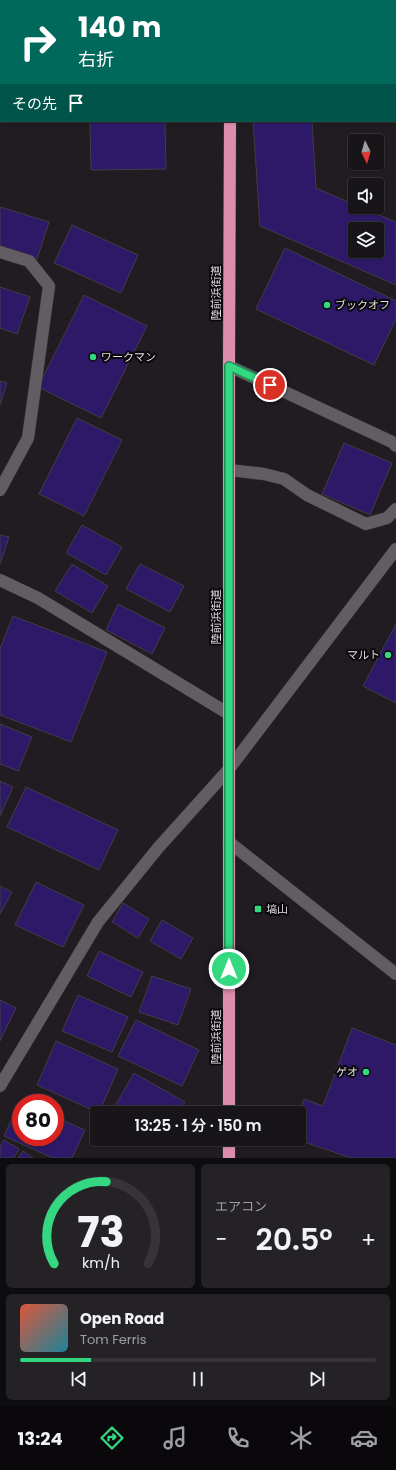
<!DOCTYPE html>
<html lang="ja">
<head>
<meta charset="utf-8">
<style>
	:root { --surface:#181519; --page:#252226; --text:#f1f3f6; --muted:#9f9fa2; --line:#363438; --accent:#34d881 }
	body { margin:0; font-family:Poppins,"Noto Sans JP",sans-serif; background:var(--page); color:var(--text); height:100vh; display:flex; flex-direction:column; font-size:15px; white-space:nowrap }
	* { box-sizing:border-box; margin:0 }
	p { font-size:13px; color:var(--muted) }
	.icon { flex:none; width:22px; height:22px; fill:none; stroke:currentColor; stroke-width:2; stroke-linecap:round; stroke-linejoin:round }
	.map { position:relative; height:1158px; overflow:hidden }
	.panel { display:flex; flex-direction:column; gap:6px; padding:6px; background:#0d0c0e; flex:1 }
	.panel>* { flex:none }
	.guide { position:absolute; left:0px; top:0px; width:396px; height:122px; box-shadow:0 1px 3px #0004,0 0 0 1px var(--line); background:#00695c; color:#fff; overflow:hidden }
	.needle { width:26px; rotate:175deg }
	.fabs { position:absolute; left:348px; top:134px; display:grid; gap:8px }
	.fabs a { display:grid; place-items:center; width:36px; height:36px; border-radius:4px; background:var(--surface); box-shadow:0 1px 3px #0004,0 0 0 1px var(--line); font-size:20px }
	.speed { position:absolute; left:12px; top:1094px; display:flex; gap:8px; font-size:20px; font-weight:700; text-align:center }
	.speed>* { display:grid; place-content:center; width:52px; height:52px; border-radius:50%; background:var(--surface); box-shadow:0 1px 3px #0004,0 0 0 1px var(--line); line-height:1 }
	.speed .limit { border:6px solid #d22; background:#fff; color:#111 }
	.pin { position:absolute; display:grid; place-items:center; width:34px; height:34px; color:#fff; margin:-17px; border:2px solid #fff; border-radius:50%; box-shadow:0 1px 4px #0007 }
	.me { position:absolute; width:44px; margin:-22px; rotate:0deg; stroke-linejoin:round; filter:drop-shadow(0 0 3px #0008) }
	.turn { display:flex; align-items:center; gap:14px; height:84px; padding:0 12px; font-size:18px }
	.turn .icon { width:52px; height:52px; stroke-width:2.5 }
	.turn b { display:block; font-size:28px; line-height:34px }
	.then { display:flex; align-items:center; height:38px; padding:0 12px; background:#0003; gap:8px; font-size:15px }
	.big { font-size:30px; font-weight:600; line-height:1.1 }
	.panel .card { flex:1; display:flex; flex-direction:column; justify-content:center; gap:6px; min-width:0; padding:0 14px; border-radius:6px; background:var(--page) }
	.panel .dial { align-items:center; gap:0 }
	.dial svg { height:104px; overflow:visible; fill:none; stroke:var(--line); stroke-width:7; stroke-linecap:round; text-anchor:middle }
	.dial text { fill:var(--text); stroke:none }
	.song { display:flex; align-items:center; gap:12px }
	.cover { width:48px; height:48px; border-radius:6px; background:linear-gradient(135deg,hsl(10 70% 55%),hsl(190 70% 35%)) }
	.played { height:4px; border-radius:2px; background:linear-gradient(90deg,var(--accent) 20%,var(--line) 20%) }
	.keys { display:flex; justify-content:space-around; direction:ltr }
	.heat { display:flex; justify-content:space-between; align-items:center; font-size:22px; direction:ltr }
	.panel .tiles { flex:1; display:grid; gap:6px; grid-template-columns:1fr 1fr }
	.card:last-child { grid-column:span 2 }
	.trip { position:absolute; left:90px; top:1106px; width:216px; height:40px; border-radius:4px; background:var(--surface); box-shadow:0 1px 3px #0004,0 0 0 1px var(--line); font-weight:600; line-height:40px; text-align:center }
	.tab-bar { display:flex; height:64px; justify-content:space-around; align-items:center; background:#0a080a; color:var(--muted) }
	.tab-bar .icon { width:28px; height:28px }
	.tab-bar .selected { color:var(--accent) }
	.tab-bar b { font-size:18px; color:var(--text) }
	.map>svg:first-child { display:block }
	.building { fill:#2d1968; stroke:#3e3e45; fill-rule:evenodd }
	.lines { fill:none; stroke-linecap:round; stroke-linejoin:round }
	.lane-casing { stroke:#39363a; stroke-width:13 }
	.street-casing { stroke:#39363a; stroke-width:13 }
	.highway-casing { stroke:#39363a; stroke-width:13 }
	.lane { stroke:#625d63; stroke-width:12 }
	.street { stroke:#625d63; stroke-width:12 }
	.highway { stroke:#dc8dad; stroke-width:12 }
	.route-casing { stroke:#228c54; stroke-width:10 }
	.route { stroke:#34d881; stroke-width:7 }
	.poi-dot { fill:#34d881; stroke:#090709; stroke-width:1.5 }
	.labels { text-anchor:middle; dominant-baseline:central; stroke-width:4; stroke-linejoin:round; paint-order:stroke }
	.street-label { font-size:11px; fill:#e1dee1; stroke:#090709 }
	.poi-label { font-size:11px; fill:#e1dee1; stroke:#090709; text-anchor:start }
</style>
</head>
<body>
<div class="map">
<svg width="396" height="1158" viewBox="0 0 396 1158">
	<rect width="100%" height="100%" fill="#201c21"/>
	<path class="building" d="M90,121h75l1,48 -75,1z
		M253,121h59l4,67 39,17v2h5l36,15v63l-136,-59zM355,229h22v22h-22z
		M0,207l49,15 -12,37 -37,-12z
		M72,225l66,30 -17,38 -67,-30z
		M285,248l111,53v18l-22,46 -118,-56z
		M0,287l30,10 -13,37 -17,-6z
		M84,295l63,31 -46,92 -63,-31z
		M0,381l7,2 -7,22z
		M77,418l45,22 -38,76 -45,-22z
		M344,443l48,20 -22,52 -48,-21z
		M82,525l40,22 -16,28 -40,-22z
		M0,535l9,2 -9,27z
		M72,564l36,22 -16,27 -37,-22z
		M140,564l44,22 -14,26 -44,-23z
		M118,604l47,24 -13,26 -46,-24z
		M13,616l94,36 -36,90 -71,-27v-66z
		M396,624v79l-33,-17z
		M0,724l32,13 -14,34 -18,-7z
		M0,781l13,6 -13,29z
		M26,787l92,43 -19,40 -92,-43z
		M36,882l48,23 -21,42 -48,-22z
		M0,886l12,6 -12,22z
		M123,903l26,16 -11,19 -26,-16z
		M162,920l31,18 -12,21 -31,-18z
		M99,951l44,21 -12,25 -44,-21z
		M152,976l39,13 -13,36 -39,-13z
		M78,995l50,22 -16,35 -50,-21z
		M0,1000l16,8 -16,33z
		M136,1020l63,30 -17,36 -64,-30z
		M352,1028l44,17v113h-45l-55,-19h3v-25l5,-15 19,7z
		M56,1041l62,28 -19,44 -62,-28z
		M134,1073l51,29 -7,11h-67z
		M20,1101l4,2h-3v34h34v-20l30,13 -13,28h-19l-49,-22z
		M149,1139h15l-4,6z
		M4,1140l15,9 -5,9h-14v-12z
		M23,1151l10,7h-15z"/>
	<g class="lines">
		<g class="lane-casing">
			<path id="lane" d="M229,366l163,76 4,4
				M229,470l35,4 20,5 23,16 59,29 21,-6 9,-9"/>
		</g>
		<g class="street-casing">
			<path id="street" d="M363,0l2,1
				M395,20h1
				M0,252l29,9 20,25 -21,152 -28,52
				M0,580l38,18 191,116
				M229,842l167,132
				M0,1086l98,-164 60,-74 71,-79 167,-220"/>
		</g>
		<g class="highway-casing">
			<path id="highway" d="M231,1v-1
				M229,1113v-747l1,-245
				M229,1158v-19"/>
		</g>
		<use href="#lane" class="lane"/>
		<use href="#street" class="street"/>
		<use href="#highway" class="highway"/>
	</g>
	<g class="lines">
		<g class="route-casing">
			<path id="route" d="M229,969v-603l41,19"/>
		</g>
		<use href="#route" class="route"/>
	</g>
	<g class="poi-dot">
		<circle cx="327" cy="305" r="4"/>
		<circle cx="93" cy="357" r="4"/>
		<circle cx="388" cy="655" r="4"/>
		<rect x="254" y="905" width="8" height="8" rx="2"/>
		<circle cx="366" cy="1072" r="4"/>
	</g>
	<g class="labels">
		<g class="street-label">
			<text transform="translate(216 293) rotate(-90)">陸前浜街道</text>
			<text transform="translate(216 617) rotate(-90)">陸前浜街道</text>
			<text transform="translate(216 1037) rotate(-90)">陸前浜街道</text>
		</g>
		<g class="poi-label">
			<text x="335" y="305">ブックオフ</text>
			<text x="101" y="357">ワークマン</text>
			<text x="380" y="655" text-anchor="end">マルト</text>
			<text x="266" y="909">塙山</text>
			<text x="358" y="1072" text-anchor="end">ゲオ</text>
		</g>
	</g>
</svg>
<div class="fabs">
<a><svg class="needle" viewBox="-14 -14 28 28"><path d="M0-13l5 13h-10z" fill="#e53935"/><path d="M0 13l5-13h-10z" fill="#9f9fa2"/></svg></a>
<a><svg class="icon" aria-label="sound" viewBox="0 0 24 24"><path d="M4 9h4l5-4v14l-5-4H4zM17 9q2 3 0 6"/></svg></a>
<a><svg class="icon" aria-label="layers" viewBox="0 0 24 24"><path d="M12 4l9 5-9 5-9-5zM3 14l9 5 9-5"/></svg></a>
</div>
<div class="speed"><div class="limit">80</div></div>
<div class="pin" style="left:270px;top:385px;background:#d93025"><svg class="icon" aria-label="arrive" viewBox="0 0 24 24"><path d="M6 21V4h12l-3 4 3 4H6"/></svg></div>
<svg class="me" style="left:229px;top:969px" viewBox="-20 -20 40 40"><circle r="17" fill="#34d881" stroke="#fff" stroke-width="3"/><path d="M0-11L8 9 0 5-8 9z" fill="#fff"/></svg>
<div class="trip">13:25 · 1 分 · 150 m</div>
<div class="guide">
<div class="turn"><svg class="icon" aria-label="right" viewBox="0 0 24 24"><path d="M7 20v-9h11M14 6l5 5-5 5"/></svg><div><b>140 m</b>右折</div></div>
<div class="then">その先<svg class="icon" aria-label="arrive" viewBox="0 0 24 24"><path d="M6 21V4h12l-3 4 3 4H6"/></svg></div>
</div>
</div>
<section class="panel">
<div class="tiles">
<div class="card dial"><svg viewBox="0 0 100 80">
<path d="M14 69A42 42 0 1 1 86 69"/>
<path d="M14 69A42 42 0 0 1 54 6" stroke="#34d881"/>
<text x="50" y="56" font-size="32" font-weight="700">73</text>
<text x="50" y="72" font-size="11">km/h</text>
</svg></div>
<div class="card"><p>エアコン</p>
<div class="heat"><a>−</a><b class="big">20.5°</b><a>+</a></div>
</div>
<div class="card">
<div class="song"><i class="cover"></i><div><b>Open Road</b><p>Tom Ferris</p></div></div>
<div class="played"></div>
<div class="keys"><svg class="icon" aria-label="previous" viewBox="0 0 24 24"><path d="M18 5L8 12l10 7zM5 5v14"/></svg><svg class="icon" aria-label="pause" viewBox="0 0 24 24"><path d="M8 5v14M16 5v14"/></svg><svg class="icon" aria-label="next" viewBox="0 0 24 24"><path d="M6 5l10 7-10 7zM19 5v14"/></svg></div>
</div>
</div>
</section>
<nav class="tab-bar">
<b>13:24</b>
<svg class="icon selected" aria-label="directions" viewBox="0 0 24 24"><path d="M12 3l9 9-9 9-9-9zM9 14v-3h6M13 9l2 2-2 2"/></svg>
<svg class="icon" aria-label="music" viewBox="0 0 24 24"><path d="M9 18V5l10-2v13"/><circle cx="6" cy="18" r="3"/><circle cx="16" cy="16" r="3"/></svg>
<svg class="icon" aria-label="phone" viewBox="0 0 24 24"><path d="M5 4h4l2 5-3 2q2 4 5 5l2-3 5 2v4C11 20 4 13 5 4z"/></svg>
<svg class="icon" aria-label="climate" viewBox="0 0 24 24"><path d="M12 3v18M4 7l16 10M4 17L20 7"/></svg>
<svg class="icon" aria-label="car" viewBox="0 0 24 24"><path d="M5 17H2v-5l4-1 3-4h7l3 4 3 1v5h-3M9 17h6M6 11h13"/><circle cx="7" cy="17" r="2"/><circle cx="17" cy="17" r="2"/></svg>
</nav>
</body>
</html>
